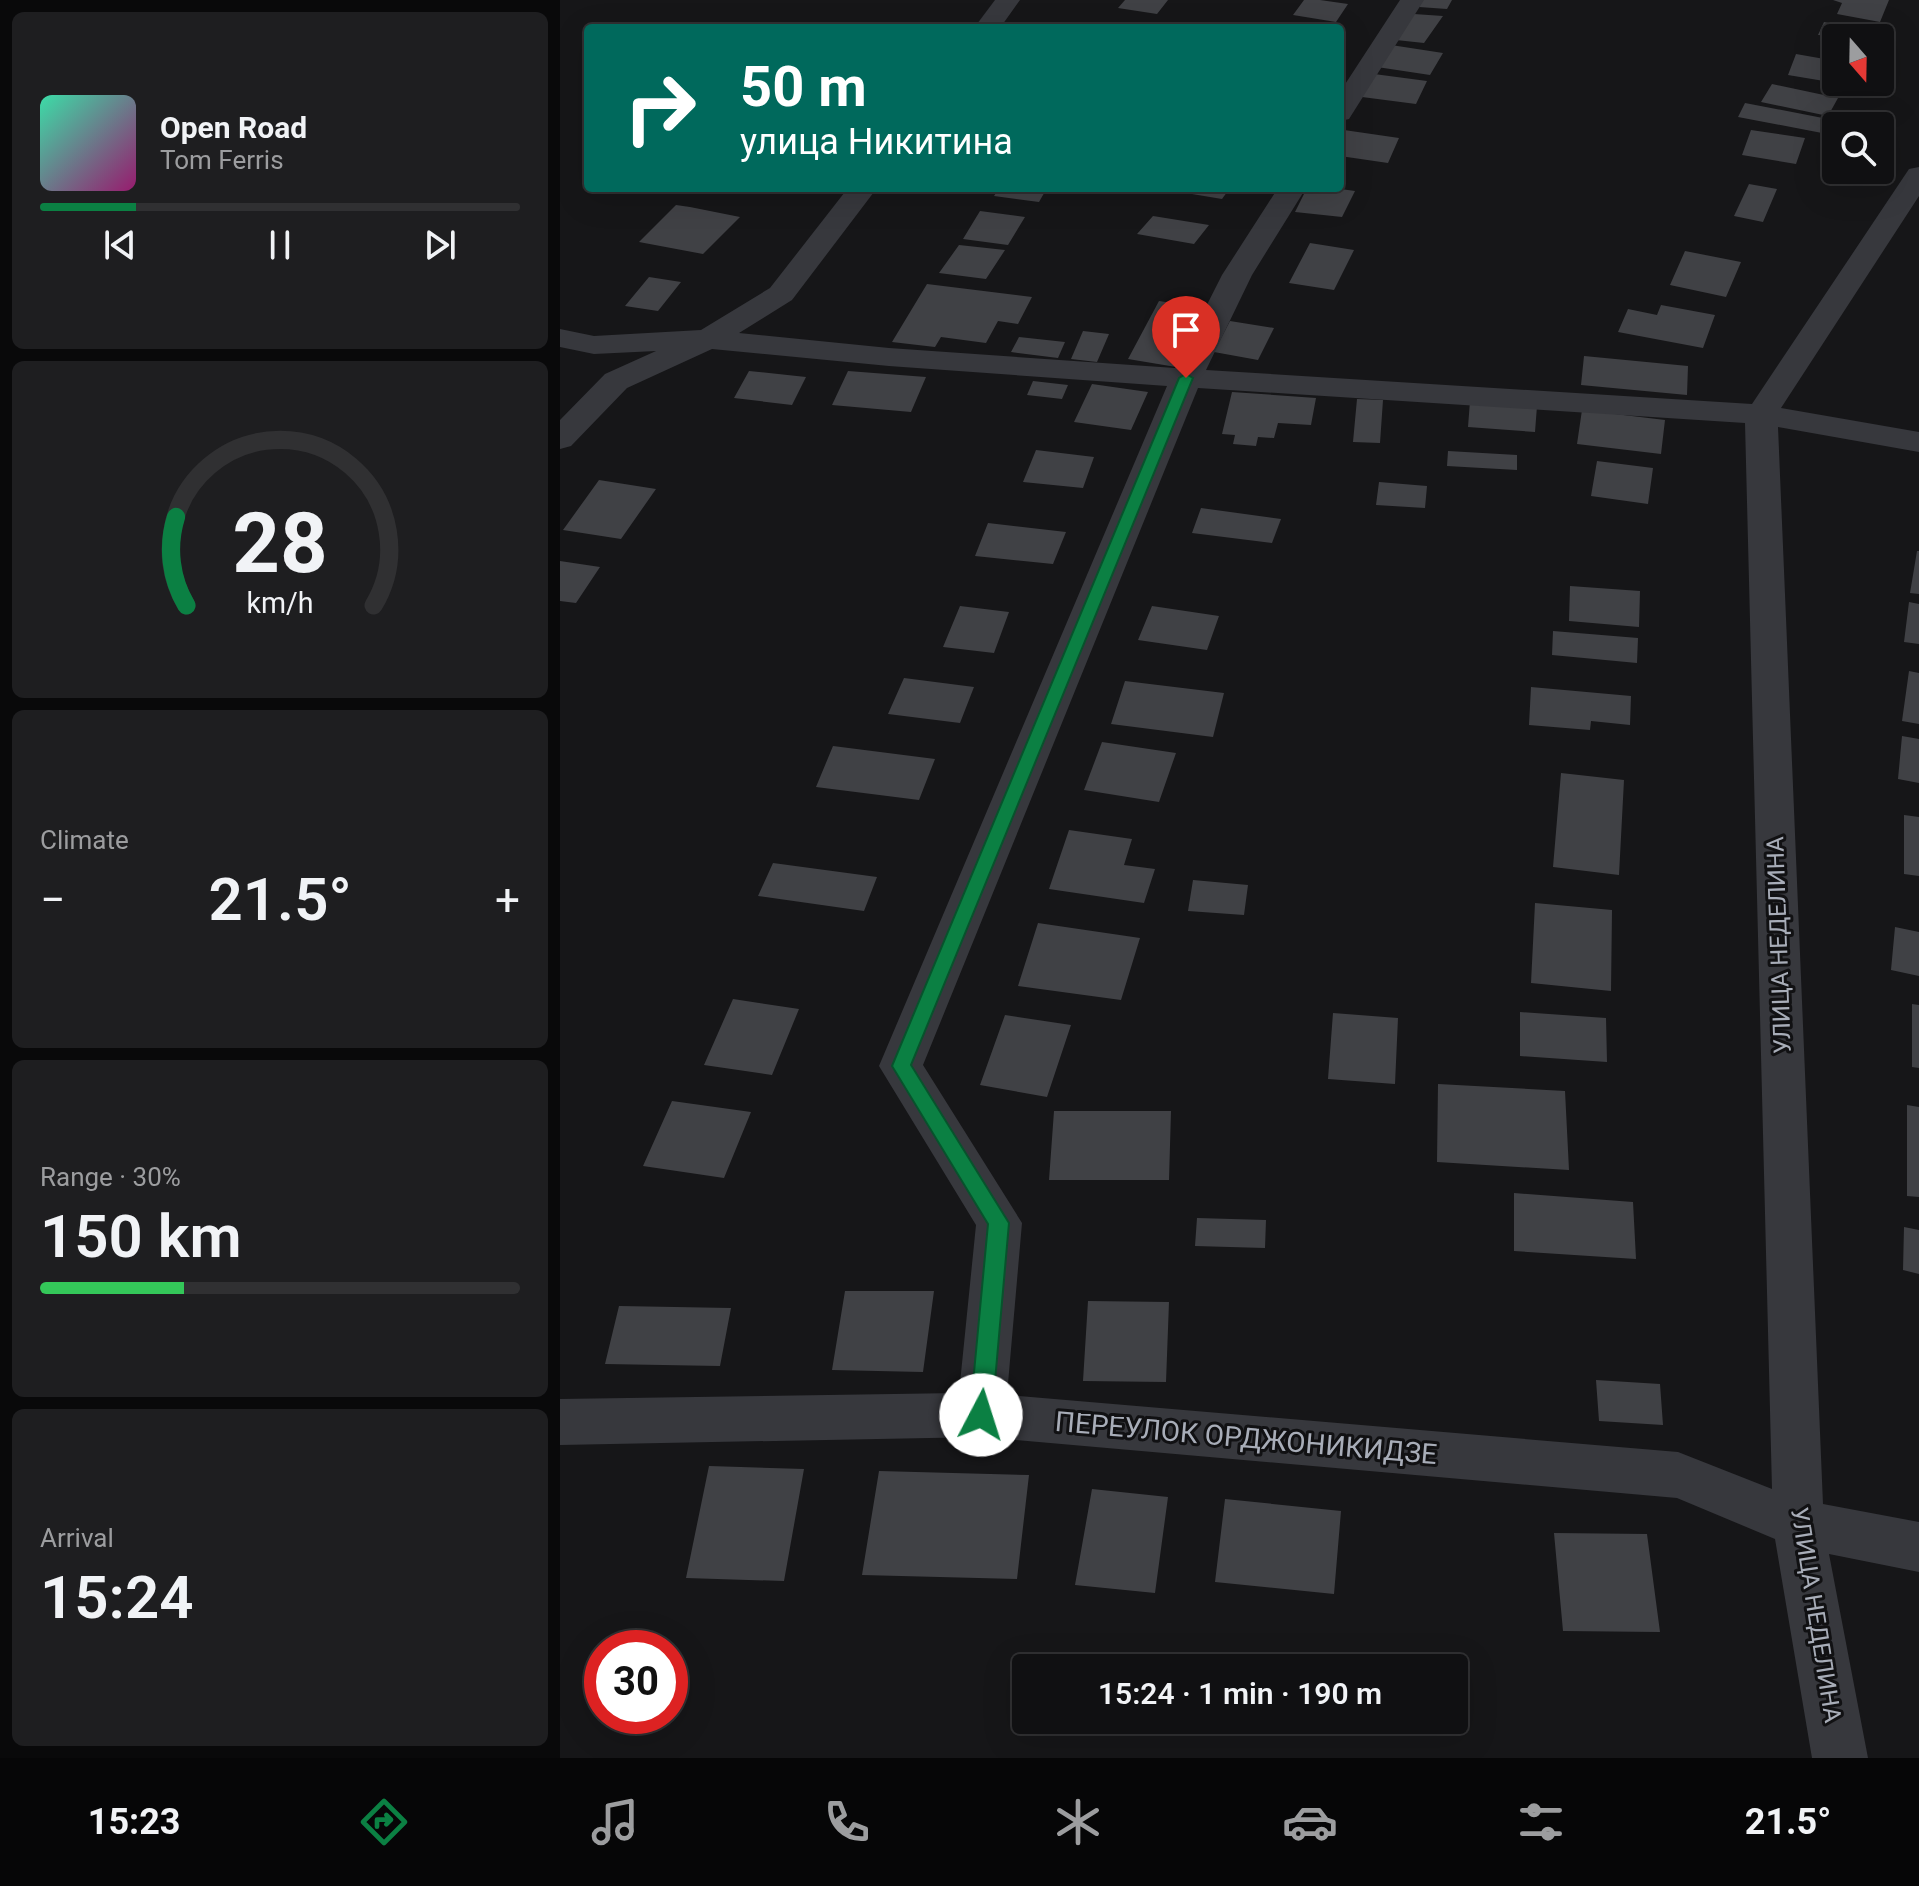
<!DOCTYPE html>
<html lang="en">
<head>
<meta charset="utf-8">
<style>
	:root { --surface:#101012; --page:#1e1e20; --text:#f1f3f6; --muted:#9c9d9f; --line:#303032; --accent:#0b8043 }
	body { margin:0; font-family:Roboto,sans-serif; background:var(--page); color:var(--text); height:100vh; display:flex; flex-direction:column; font-size:30px; white-space:nowrap }
	* { box-sizing:border-box; margin:0 }
	p { font-size:26px; color:var(--muted) }
	.icon { flex:none; width:44px; height:44px; fill:none; stroke:currentColor; stroke-width:2; stroke-linecap:round; stroke-linejoin:round }
	.map { position:relative; flex:1; overflow:hidden }
	.sheet { display:flex; flex-direction:column; gap:12px; padding:12px; background:#09090a; width:560px }
	.sheet>* { flex:none }
	.guide { position:absolute; left:24px; top:24px; width:760px; height:168px; border-radius:8px; box-shadow:0 8px 32px #0002,0 0 0 2px var(--line); background:#00695c; color:#fff; overflow:hidden }
	.needle { width:52px; rotate:160deg }
	.controls { position:absolute; left:1262px; top:24px; display:grid; gap:16px }
	.controls a { display:grid; place-items:center; width:72px; height:72px; border-radius:8px; background:var(--surface); box-shadow:0 8px 32px #0002,0 0 0 2px var(--line); font-size:40px }
	.speed { position:absolute; left:24px; top:1630px; display:flex; gap:16px; font-size:40px; font-weight:700; text-align:center }
	.speed>* { display:grid; place-content:center; width:104px; height:104px; border-radius:50%; background:var(--surface); box-shadow:0 8px 32px #0002,0 0 0 2px var(--line); line-height:1 }
	.speed .limit { border:12px solid #d22; background:#fff; color:#111 }
	.pin { position:absolute; display:grid; place-items:center; width:68px; height:68px; color:#fff; margin:-82px -34px; border-radius:50% 50% 50% 0; rotate:-45deg; box-shadow:0 0 8px #0007 }
	.pin .icon { rotate:45deg }
	.me { position:absolute; width:88px; margin:-44px; rotate:5deg; stroke-linejoin:round; filter:drop-shadow(0 0 6px #0008) }
	.turn { display:flex; align-items:center; gap:28px; height:168px; padding:0 24px; font-size:36px }
	.turn .icon { width:104px; height:104px; stroke-width:2.5 }
	.turn b { display:block; font-size:56px; line-height:68px }
	.big { font-size:60px; font-weight:600; line-height:1.1 }
	.sheet .card { flex:1; display:flex; flex-direction:column; justify-content:center; gap:12px; min-width:0; padding:0 28px; border-radius:12px; background:var(--page) }
	.sheet .dial { align-items:center; gap:0 }
	.dial svg { height:208px; overflow:visible; fill:none; stroke:var(--line); stroke-width:7; stroke-linecap:round; text-anchor:middle }
	.dial text { fill:var(--text); stroke:none }
	.song { display:flex; align-items:center; gap:24px }
	.cover { width:96px; height:96px; border-radius:12px; background:linear-gradient(135deg,hsl(160 70% 55%),hsl(320 70% 35%)) }
	.played { height:8px; border-radius:4px; background:linear-gradient(90deg,var(--accent) 20%,var(--line) 20%) }
	.keys { display:flex; justify-content:space-around; direction:ltr }
	.heat { display:flex; justify-content:space-between; align-items:center; font-size:44px; direction:ltr }
	.charge { height:12px; border-radius:6px; background:linear-gradient(90deg,#34c759 30%,var(--line) 0) }
	.trip { position:absolute; left:452px; top:1654px; width:456px; height:80px; border-radius:8px; background:var(--surface); box-shadow:0 8px 32px #0002,0 0 0 2px var(--line); font-weight:600; line-height:80px; text-align:center }
	.menu { display:flex; height:128px; justify-content:space-around; align-items:center; background:#060607; color:var(--muted) }
	.menu .icon { width:56px; height:56px }
	.menu .active { color:var(--accent) }
	.menu b { font-size:36px; color:var(--text) }
	main { display:flex; flex:1; min-height:0 }
	.map>svg:first-child { display:block }
	.building { fill:#404145 }
	.lines { fill:none; stroke-linecap:round; stroke-linejoin:round }
	.minor { fill:#37383d; fill-rule:evenodd }
	.route { fill:#0b8043; stroke:#07532c; stroke-width:2 }
	.labels { text-anchor:middle; dominant-baseline:central; stroke-width:6; stroke-linejoin:round; paint-order:stroke }
	.street-label { font-size:24px; fill:#a8adb8; stroke:#111113 }
	.near-street-label { font-size:28px; fill:#a8adb8; stroke:#111113 }
</style>
</head>
<body>
<main>
<section class="sheet">
<div class="card">
<div class="song"><i class="cover"></i><div><b>Open Road</b><p>Tom Ferris</p></div></div>
<div class="played"></div>
<div class="keys"><svg class="icon" aria-label="previous" viewBox="0 0 24 24"><path d="M18 5L8 12l10 7zM5 5v14"/></svg><svg class="icon" aria-label="pause" viewBox="0 0 24 24"><path d="M8 5v14M16 5v14"/></svg><svg class="icon" aria-label="next" viewBox="0 0 24 24"><path d="M6 5l10 7-10 7zM19 5v14"/></svg></div>
</div>
<div class="card dial"><svg viewBox="0 0 100 80">
<path d="M14 69A42 42 0 1 1 86 69"/>
<path d="M14 69A42 42 0 0 1 10 35" stroke="#0b8043"/>
<text x="50" y="56" font-size="32" font-weight="700">28</text>
<text x="50" y="72" font-size="11">km/h</text>
</svg></div>
<div class="card"><p>Climate</p>
<div class="heat"><a>−</a><b class="big">21.5°</b><a>+</a></div>
</div>
<div class="card"><p>Range · 30%</p><b class="big">150 km</b><div class="charge"></div></div>
<div class="card"><p>Arrival</p><b class="big">15:24</b></div>
</section>
<div class="map">
<svg width="1359" height="1758" viewBox="0 0 1359 1758">
	<rect width="100%" height="100%" fill="#161618"/>
	<path class="building" d="M565,0h43l-11,14 -39,-6z
		M744,0h16l28,4 -12,18 -43,-7z
		M863,0h29l-5,9 -28,-2z
		M1273,0h56l-9,22 -43,-8 5,-11z
		M854,14l29,2 -19,27 -28,-3z
		M1264,22l52,10 -3,6 -55,-3z
		M1267,42l9,2v15l-14,-2z
		M831,45l52,8 -13,22 -53,-8z
		M1236,54l40,7v22l-48,-8z
		M814,74l53,7 -11,23 -54,-7z
		M1212,84l66,14 -10,18 -67,-14z
		M1185,103l83,16 -6,14 -84,-16z
		M784,130l55,8 -11,25 -48,-7v-17z
		M1191,130l54,8 -9,26 -54,-9z
		M1189,184l28,5 -14,33 -29,-6z
		M439,188h48l-8,14 -45,-6z
		M616,188h54l-8,11 -48,-8z
		M747,188h27l21,3 -13,26 -47,-5z
		M116,205l14,2 50,10 -37,37 -64,-12z
		M420,211l45,6 -17,28 -45,-6z
		M593,216l56,9 -15,19 -57,-10z
		M750,243l44,7 -20,40 -45,-7z
		M399,245l46,5 -19,29 -47,-6z
		M1125,251l56,11 -15,35 -56,-12z
		M89,277l32,5 -23,29 -33,-5z
		M367,284l105,13 -14,27 -20,-3 -12,22 -45,-6 -6,10 -43,-5z
		M599,301l46,7 -29,59 -48,-8z
		M1101,305l54,10 -12,33 -85,-16 10,-23 29,6z
		M670,321l44,7 -16,32 -44,-8z
		M523,331l26,3 -12,28 -26,-3z
		M459,337l46,5 -7,16 -47,-6z
		M1024,356l104,10 -1,29 -106,-10z
		M189,371l57,6 -14,28 -58,-7z
		M288,371l78,6 -15,35 -79,-7z
		M473,381l35,4 -6,14 -35,-4z
		M532,384l56,8 -17,38 -57,-8z
		M672,392l84,6 -5,27 -33,-2 -4,15 -16,-1 -2,9 -23,-2 2,-9 -13,-1z
		M797,399l26,1 -3,43 -27,-1z
		M910,401l67,5 -2,26 -67,-5z
		M1022,410l83,10 -4,34 -84,-10z
		M476,450l58,7 -11,31 -60,-6z
		M888,451l69,4v15l-70,-4z
		M1037,461l56,7 -5,36 -57,-8z
		M39,480l57,9 -35,50 -58,-9z
		M819,482l48,4 -2,22 -49,-3z
		M641,508l80,11 -9,24 -80,-10z
		M428,523l78,9 -13,32 -78,-8z
		M1357,551h2v43l-9,-1z
		M0,561l40,6 -24,36 -16,-2z
		M1010,586l70,5 -1,36 -70,-6z
		M1349,602l10,2v40l-15,-2z
		M400,606l49,6 -15,41 -51,-6z
		M592,606l67,10 -12,34 -69,-10z
		M993,631l85,7 -1,25 -85,-8z
		M1349,671l10,2v51l-17,-3z
		M344,678l70,9 -14,36 -72,-9z
		M565,681l99,12 -11,44 -102,-13z
		M971,687l100,9 -1,29 -39,-4 -1,9 -61,-5z
		M1342,736l17,3v44l-21,-4z
		M542,742l74,11 -17,49 -75,-12z
		M273,746l102,13 -16,41 -103,-13z
		M1001,773l63,7 -5,95 -66,-8z
		M1344,815l15,2v59l-15,-2z
		M509,830l63,9 -8,26 31,4 -11,34 -95,-14z
		M213,863l104,14 -13,34 -106,-15z
		M633,880l55,5 -4,30 -56,-4z
		M975,903l77,7 -1,81 -80,-8z
		M478,923l102,15 -19,62 -103,-14z
		M1335,927l24,5v44l-28,-6z
		M173,999l66,10 -27,66 -68,-10z
		M1352,1004l7,1v63l-7,-1z
		M960,1012l86,6 1,44 -87,-6z
		M773,1013l65,5 -3,66 -67,-5z
		M445,1015l66,10 -24,72 -67,-12z
		M878,1084l127,7 4,79 -132,-8z
		M112,1101l79,11 -27,66 -81,-12z
		M1347,1105l12,2v90l-12,-1z
		M494,1111h117l-2,69h-120z
		M954,1193l119,9 3,57 -122,-8z
		M637,1218l69,2 -1,28 -70,-2z
		M1344,1227l15,3v44l-16,-4z
		M285,1291h89l-11,81 -91,-2z
		M528,1301l81,1 -3,80 -83,-1z
		M59,1306l112,2 -11,58 -115,-2z
		M1036,1380l64,4 3,41 -64,-4z
		M149,1466l95,3 -20,112 -98,-3z
		M319,1471l150,4 -12,104 -155,-4z
		M532,1489l76,8 -13,96 -80,-8z
		M665,1499l116,12 -7,83 -119,-12z
		M994,1533l93,1 13,98 -97,-1z"/>
	<g class="lines">
		<path class="minor" d="M435,0h25l-20,28h-26z
			M840,0h24l-75,119 -9,2v-29z
			M1359,167v29l-138,212 138,24v20l-141,-25 45,1077 96,18v50l-90,-18 39,204h-56l-37,-219 -98,-41 -696,-61 -421,8v-46l399,-6 17,-168 -97,-159 288,-680 -278,-20 -177,-17 -85,39 -56,58 -11,3v-29l45,-46 51,-23 -62,3 -34,-7v-18l34,7 107,-6 69,-42 78,-100h29l-85,112 -53,33 150,15 286,20 47,-93 56,-87h28l-54,87 -46,95 546,34 157,-235zM638,388l547,35 27,1066 -94,-37 -671,-57 15,-172 -99,-158z"/>
	</g>
	<path class="route" d="M626,374l7,4 -282,687 98,158 -17,192 -3,7 -8,3 -8,-3 -3,-7 18,-191 -96,-158 287,-688z"/>
	<g class="labels">
		<g class="street-label">
			<text transform="translate(1219 945) rotate(-92)">УЛИЦА НЕДЕЛИНА</text>
			<text transform="translate(1256 1615) rotate(81)">УЛИЦА НЕДЕЛИНА</text>
		</g>
		<g class="near-street-label">
			<text transform="translate(686 1438) rotate(5)">ПЕРЕУЛОК ОРДЖОНИКИДЗЕ</text>
		</g>
	</g>
</svg>
<div class="controls">
<a><svg class="needle" viewBox="-14 -14 28 28"><path d="M0-13l5 13h-10z" fill="#e53935"/><path d="M0 13l5-13h-10z" fill="#9c9d9f"/></svg></a>
<a><svg class="icon" aria-label="search" viewBox="0 0 24 24"><circle cx="10" cy="10" r="6"/><path d="M15 15l6 6"/></svg></a>
</div>
<div class="speed"><div class="limit">30</div></div>
<div class="pin" style="left:626px;top:378px;background:#d93025"><svg class="icon" aria-label="arrive" viewBox="0 0 24 24"><path d="M6 21V4h12l-3 4 3 4H6"/></svg></div>
<svg class="me" style="left:421px;top:1415px" viewBox="-20 -20 40 40"><circle r="19" fill="#fff"/><path d="M0-13L10 11 0 6-10 11z" fill="#0b8043"/></svg>
<div class="trip">15:24 · 1 min · 190 m</div>
<div class="guide">
<div class="turn"><svg class="icon" aria-label="right" viewBox="0 0 24 24"><path d="M7 20v-9h11M14 6l5 5-5 5"/></svg><div><b>50 m</b>улица Никитина</div></div>
</div>
</div>
</main>
<nav class="menu">
<b>15:23</b>
<svg class="icon active" aria-label="directions" viewBox="0 0 24 24"><path d="M12 3l9 9-9 9-9-9zM9 14v-3h6M13 9l2 2-2 2"/></svg>
<svg class="icon" aria-label="music" viewBox="0 0 24 24"><path d="M9 18V5l10-2v13"/><circle cx="6" cy="18" r="3"/><circle cx="16" cy="16" r="3"/></svg>
<svg class="icon" aria-label="phone" viewBox="0 0 24 24"><path d="M5 4h4l2 5-3 2q2 4 5 5l2-3 5 2v4C11 20 4 13 5 4z"/></svg>
<svg class="icon" aria-label="climate" viewBox="0 0 24 24"><path d="M12 3v18M4 7l16 10M4 17L20 7"/></svg>
<svg class="icon" aria-label="car" viewBox="0 0 24 24"><path d="M5 17H2v-5l4-1 3-4h7l3 4 3 1v5h-3M9 17h6M6 11h13"/><circle cx="7" cy="17" r="2"/><circle cx="17" cy="17" r="2"/></svg>
<svg class="icon" aria-label="filters" viewBox="0 0 24 24"><path d="M4 7h16M4 17h16"/><circle cx="9" cy="7" r="2"/><circle cx="15" cy="17" r="2"/></svg>
<b>21.5°</b>
</nav>
</body>
</html>
